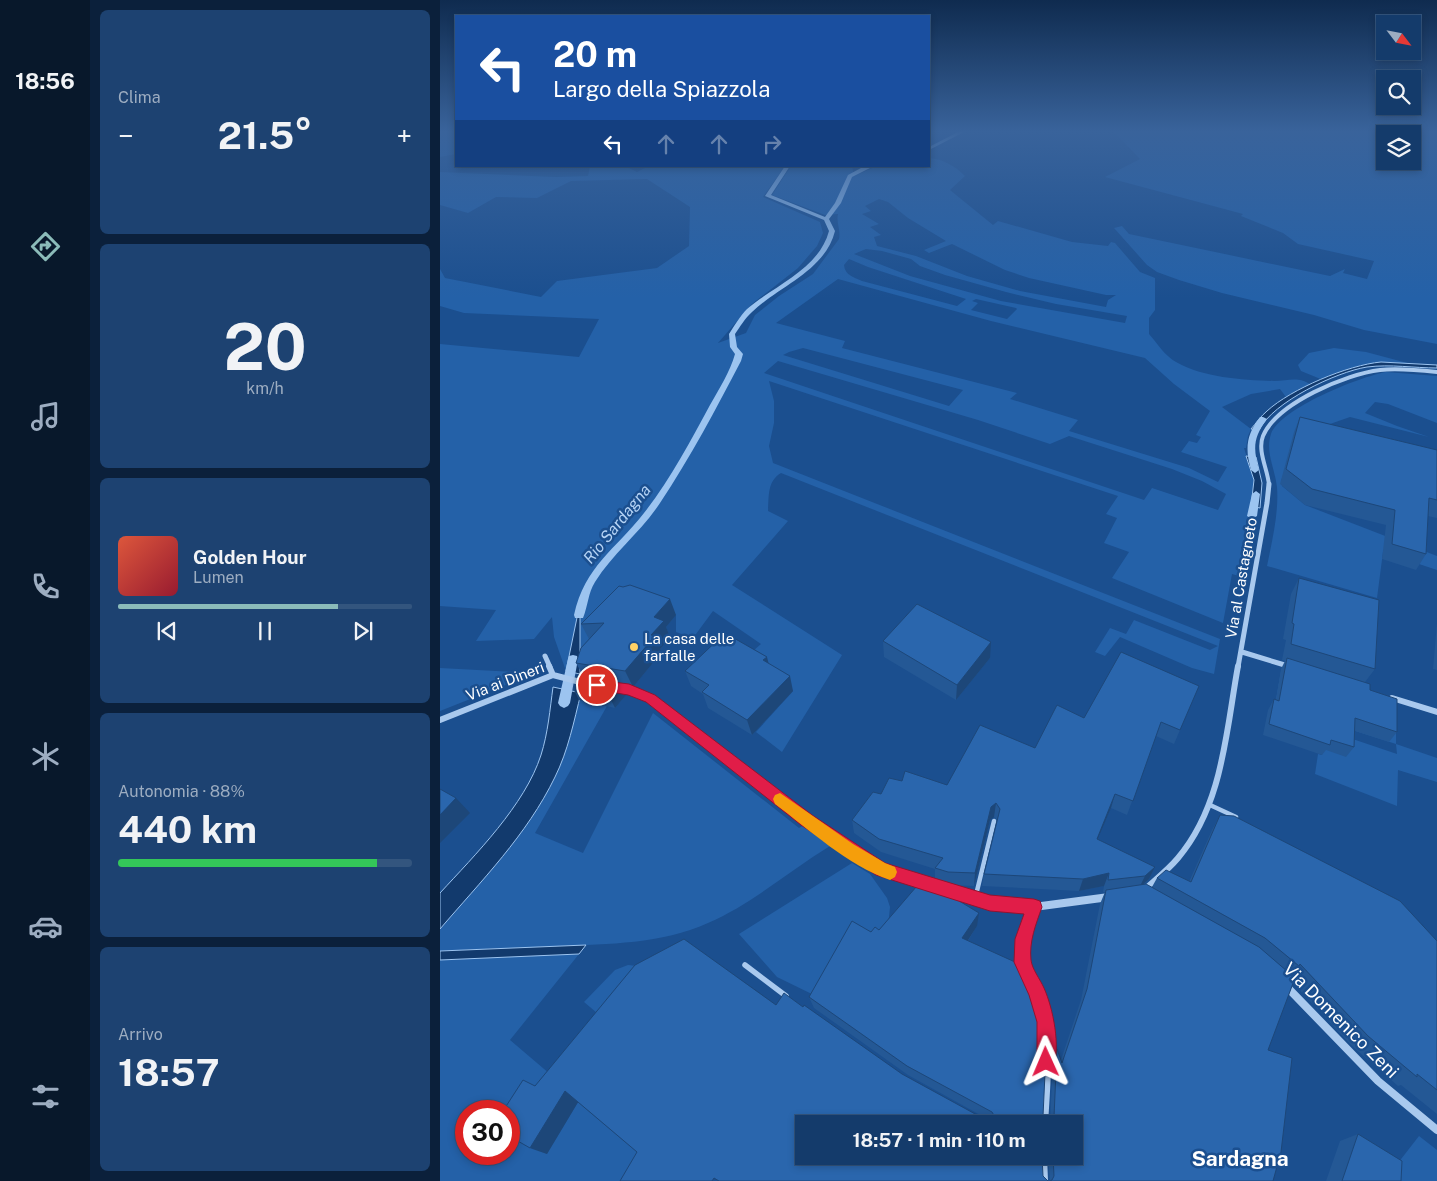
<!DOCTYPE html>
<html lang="it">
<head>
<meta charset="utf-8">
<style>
	:root { --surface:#143b6b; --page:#1d4271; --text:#f1f3f6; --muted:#9dadc1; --line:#33557e; --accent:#8bbbb9 }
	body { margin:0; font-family:"Public Sans",sans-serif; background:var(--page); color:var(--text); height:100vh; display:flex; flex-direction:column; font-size:19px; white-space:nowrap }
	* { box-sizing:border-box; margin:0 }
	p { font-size:16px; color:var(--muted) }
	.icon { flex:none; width:28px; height:28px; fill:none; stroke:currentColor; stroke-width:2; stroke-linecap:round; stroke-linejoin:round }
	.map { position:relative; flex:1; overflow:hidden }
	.details { display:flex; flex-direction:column; gap:10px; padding:10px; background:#0b203b; width:350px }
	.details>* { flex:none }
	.guide { position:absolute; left:15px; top:15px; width:475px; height:152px; border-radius:0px; box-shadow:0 2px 8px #0003,0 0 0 1px var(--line); background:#1a4fa0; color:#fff; overflow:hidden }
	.needle { width:32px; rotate:122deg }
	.controls { position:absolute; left:936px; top:15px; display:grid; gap:10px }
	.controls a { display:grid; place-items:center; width:45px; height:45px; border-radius:0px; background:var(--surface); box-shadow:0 2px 8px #0003,0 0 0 1px var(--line); font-size:25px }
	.speed { position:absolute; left:15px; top:1100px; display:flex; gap:10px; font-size:25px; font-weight:700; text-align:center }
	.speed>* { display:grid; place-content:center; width:65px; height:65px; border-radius:50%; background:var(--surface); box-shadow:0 2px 8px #0003,0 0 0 1px var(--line); line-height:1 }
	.speed .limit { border:8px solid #d22; background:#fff; color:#111 }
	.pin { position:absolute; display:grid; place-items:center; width:42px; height:42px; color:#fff; margin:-21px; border:2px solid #fff; border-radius:50%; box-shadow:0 1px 5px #0007 }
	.me { position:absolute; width:55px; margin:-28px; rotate:359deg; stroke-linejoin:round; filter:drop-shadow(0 0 4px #0008) }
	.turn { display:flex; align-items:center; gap:18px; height:105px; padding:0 15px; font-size:22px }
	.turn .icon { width:65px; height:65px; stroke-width:2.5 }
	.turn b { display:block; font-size:35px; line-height:42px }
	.lanes { display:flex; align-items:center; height:48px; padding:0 15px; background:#0003; justify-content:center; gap:25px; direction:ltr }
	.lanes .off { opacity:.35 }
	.big { font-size:38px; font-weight:700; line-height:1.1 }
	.details .widget { flex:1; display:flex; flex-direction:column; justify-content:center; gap:8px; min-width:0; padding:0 18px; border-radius:8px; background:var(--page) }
	.details .dial { align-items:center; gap:0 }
	.dial b { font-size:65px; line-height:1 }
	.song { display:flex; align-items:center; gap:15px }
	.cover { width:60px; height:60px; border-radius:8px; background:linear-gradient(135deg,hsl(10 70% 55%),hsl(350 70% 35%)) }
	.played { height:5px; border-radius:2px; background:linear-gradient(90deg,var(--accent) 75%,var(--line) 75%) }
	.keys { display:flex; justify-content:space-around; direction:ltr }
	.heat { display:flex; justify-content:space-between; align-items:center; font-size:28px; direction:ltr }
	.charge { height:8px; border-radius:4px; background:linear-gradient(90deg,#34c759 88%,var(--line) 0) }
	.trip { position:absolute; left:355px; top:1115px; width:288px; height:50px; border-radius:0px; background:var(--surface); box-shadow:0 2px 8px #0003,0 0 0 1px var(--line); font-weight:700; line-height:50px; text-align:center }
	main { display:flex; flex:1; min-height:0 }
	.tab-bar { display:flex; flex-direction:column; width:90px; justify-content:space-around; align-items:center; background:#08182b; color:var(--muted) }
	.tab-bar .icon { width:35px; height:35px }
	.tab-bar .active { color:var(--accent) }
	.tab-bar b { font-size:22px; color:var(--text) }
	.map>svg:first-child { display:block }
	.green { fill:#2461a8; fill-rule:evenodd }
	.water { fill:#123a6d; stroke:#9cc4f0 }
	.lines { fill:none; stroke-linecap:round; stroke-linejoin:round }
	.stream { fill:#9cc4f0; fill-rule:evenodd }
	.lane-far1 { stroke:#a9c9ee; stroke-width:4.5 }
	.lane { stroke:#a9c9ee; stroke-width:5.5 }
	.street-far3 { stroke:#a9c9ee; stroke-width:4 }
	.street-far2 { stroke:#a9c9ee; stroke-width:5 }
	.street-far1 { stroke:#a9c9ee; stroke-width:6 }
	.street { stroke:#a9c9ee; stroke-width:8 }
	.wall { fill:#245895 }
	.shaded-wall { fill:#1d4779 }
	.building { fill:#2a66ad; stroke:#1d4779 }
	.route { fill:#e11d48; stroke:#92132f }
	.slow { fill:#f59e0b }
	.poi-dot { fill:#ffd166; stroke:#1b4f8f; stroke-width:2 }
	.labels { text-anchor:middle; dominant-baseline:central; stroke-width:5; stroke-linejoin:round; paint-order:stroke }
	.street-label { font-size:15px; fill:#fff; stroke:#1b4f8f }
	.poi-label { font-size:15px; fill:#fff; stroke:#1b4f8f; text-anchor:start }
	.water-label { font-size:16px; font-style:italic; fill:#b5d3f5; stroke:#1b4f8f }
	.near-street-label { font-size:18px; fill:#fff; stroke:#1b4f8f }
	.near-quarter-label { font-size:21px; font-weight:bold; fill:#fff; stroke:#1b4f8f }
</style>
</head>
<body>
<main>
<nav class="tab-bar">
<b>18:56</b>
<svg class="icon active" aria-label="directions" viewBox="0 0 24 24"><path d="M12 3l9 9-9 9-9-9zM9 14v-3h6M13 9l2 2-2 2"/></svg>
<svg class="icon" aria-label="music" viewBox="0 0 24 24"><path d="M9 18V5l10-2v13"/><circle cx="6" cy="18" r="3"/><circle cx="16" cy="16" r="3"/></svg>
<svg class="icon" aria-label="phone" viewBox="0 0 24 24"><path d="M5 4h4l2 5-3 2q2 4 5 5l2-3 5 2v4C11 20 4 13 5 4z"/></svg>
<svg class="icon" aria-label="climate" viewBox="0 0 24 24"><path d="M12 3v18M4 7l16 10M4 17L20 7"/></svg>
<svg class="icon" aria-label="car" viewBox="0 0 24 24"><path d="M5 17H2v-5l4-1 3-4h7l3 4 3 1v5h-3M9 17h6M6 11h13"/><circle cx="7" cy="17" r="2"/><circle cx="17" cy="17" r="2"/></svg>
<svg class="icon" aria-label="filters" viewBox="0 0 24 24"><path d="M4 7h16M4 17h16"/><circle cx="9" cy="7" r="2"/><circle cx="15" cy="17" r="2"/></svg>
</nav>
<section class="details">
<div class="widget"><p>Clima</p>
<div class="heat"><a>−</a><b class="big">21.5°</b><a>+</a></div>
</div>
<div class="widget dial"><b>20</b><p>km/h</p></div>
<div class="widget">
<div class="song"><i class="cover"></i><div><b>Golden Hour</b><p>Lumen</p></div></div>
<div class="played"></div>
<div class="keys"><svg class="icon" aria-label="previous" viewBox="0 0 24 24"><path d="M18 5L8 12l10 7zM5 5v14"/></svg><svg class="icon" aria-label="pause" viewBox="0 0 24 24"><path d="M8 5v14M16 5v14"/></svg><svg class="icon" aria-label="next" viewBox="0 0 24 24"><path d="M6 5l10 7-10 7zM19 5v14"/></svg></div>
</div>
<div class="widget"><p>Autonomia · 88%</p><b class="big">440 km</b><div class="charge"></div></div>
<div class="widget"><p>Arrivo</p><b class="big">18:57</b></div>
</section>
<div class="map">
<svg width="997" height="1181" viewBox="0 0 997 1181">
	<rect width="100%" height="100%" fill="#1b4f8f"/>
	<path class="green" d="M0,132h16v22l-16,3z
		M674,132h323v212l-73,-14 -50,-15 -92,-22 -43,-13 -22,-8 -10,-7 -33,-37 8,-2 7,8 201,42 15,-7 -2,4 24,6 7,-18 -76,-17 -15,-11 -42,-17 2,-2 -138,-37 35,-18zM945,134h27v27h-27z
		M489,158c14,1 26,8 36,18l-15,14 43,35 5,-4 74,21 36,4 3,-4 4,1 25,29 15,6v32l-6,8v16c8,9 16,22 27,28 28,16 67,18 98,19 15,0 24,-5 37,4l-25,12 -6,-8 -29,5 -29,13 29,22 -3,7 -2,12h-2l10,32 -15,96 -7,-2 -9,49 -111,-45 17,-26 -25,-9 13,-25 -11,-4 12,-18 -349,-115 5,20v22l-5,23 4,17 447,176 -6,35 -22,-6 -72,-31 -15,19 -10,-4 15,-24 16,6 8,-14 76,30 8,-4 -437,-173c-14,8 -12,24 -13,38l20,10 -56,64 110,70 -60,97 -26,-20 37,-41 -48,-33 16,-14 -48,-33 -20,27 -17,-6v-17l-87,25 -9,34 -14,-3 -12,-34 -2,-20 -18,22 -58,2 20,-31 -56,-4v-262l139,13 20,-38 -135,-6 -24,-7v-37l5,9 96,19 16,-16 100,-13 32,-22 1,-39 -43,-28 -76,2 -34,17 -41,-1 -28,16 -28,-8v-33l116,5 32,-1 2,-10h35l12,6 12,-6h136l-22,31 57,25 3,11 -6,13 -19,22 -46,36 -34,39 28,-10 9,-18 24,-19 34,-22 26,-35c2,-8 -3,-16 -1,-25l-13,1 -53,-20 19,-29h61l2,10 23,-10h52zM439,199l9,3 20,16 38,23 -22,9 5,3 23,-9 53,26 24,8 77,17h10l-8,5 -2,7 -86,-16 -53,-15 -51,-20 -35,-9 -4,-1 -3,-9 7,-2 -11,-8 9,-3 -17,-10 9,-3 -6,-5zM426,249l16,2 29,8 9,7 25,9 61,17 50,12 71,12 -2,7 -124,-22 -91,-25 -56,-22zM409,259l19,8 98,32 -9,7 -95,-25c-9,-4 -17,-6 -18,-16zM398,279l153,42 154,37 29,26 36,27 -14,24 5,2 -4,6 -8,-2 -8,11 46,15 -9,15 -29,-14 -120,-37 9,-11 -68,-21 7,-6 -175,-45 3,-7 -69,-18zM536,299l40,9 1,1 -10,10 -36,-9 7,-7 -6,-2zM363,348l160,42 -14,16 -166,-51 6,-3zM338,361l200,59 72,24 19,-8 103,33 30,12 24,13 -8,16 -66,-22 -8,12 -380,-127z
		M894,348l32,4 45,12c-32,-3 -59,1 -88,16l-22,-9 -3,-6 11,-12z
		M946,372l51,4v47l-49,-19 -13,-2 -10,11 32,13 32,11 -79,-20 -20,7 -49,56 1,6 23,19 132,51v14l-54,-18 -6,46 -110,-32c5,-25 12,-53 10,-79 -2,-18 -12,-35 -6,-53 10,-26 88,-57 115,-62z
		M0,668l96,5 -96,38z
		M841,671l115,36v37l41,14v24l-39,-12 -1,36 -82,-32 3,-20 4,1 4,-25 71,24 -1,-10 -121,-39z
		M139,700l28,6 -72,127 48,20 70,-140 146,115 5,-3 26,21c-41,25 -78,58 -122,77 -47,21 -99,21 -150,23 -39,2 -79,3 -118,5v-22c41,-48 87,-94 115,-152 12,-24 18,-52 24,-77z
		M412,863l18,11 17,24 3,9 -1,10 -6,28 -63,53 -43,-21 -38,-43z
		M139,954l-69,86 128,109 -1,32h-197v-221zM26,1111h43v43h-43z
		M188,965l18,2 -37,56 -25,-21 31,-32z
		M979,1136l18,14v31h-40l1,-18z"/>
	<path class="water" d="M941,362l56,3v3c-23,0 -46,-4 -70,-1 -31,5 -94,35 -108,63l-8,-1c5,-6 10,-13 16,-18 24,-22 81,-46 114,-49z
		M806,456l10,1 6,26 -2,25 -9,-2 3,-26z
		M140,603v71l-14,-3z
		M113,687l28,6c-7,28 -13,58 -26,84 -28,58 -74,104 -115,152v-36c35,-38 85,-88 101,-138 7,-22 9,-46 12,-68z
		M146,945l-7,9 -139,6v-9z"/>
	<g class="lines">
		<path class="stream" d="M518,132h6l-35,18v-3z
			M345,166h5l-19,29 54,22 10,-14 13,-28 13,-7 13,-2 -22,11 -11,26 -12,16 6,12c-10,40 -56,55 -83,81 -7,6 -12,15 -17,22l2,13 6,7 -2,7c-25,48 -51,97 -81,142 -19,29 -47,50 -65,79 -7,11 -7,24 -12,36h-8l-1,-3c11,-49 41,-65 70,-102 26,-33 46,-71 66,-108 9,-16 20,-33 25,-51l-5,-7 -1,-13c5,-8 11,-18 18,-25 28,-24 72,-40 82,-78l-5,-11 -59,-24z
			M820,417h3l4,2c-14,19 -14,29 -8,51l-4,3 -4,-3c-6,-21 -5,-35 9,-53z
			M816,491l4,3 -3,22 -5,3 -5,-3 5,-22z
			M133,655l4,1 1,3 -8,44 -2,3 -4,2 -4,-2 -2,-3 10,-44 1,-3z"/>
		<path class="lane-far1" d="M770,805l26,12
			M536,895l18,-74"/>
		<path class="lane" d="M535,898l1,-4
			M305,965l41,31"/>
		<path class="street-far3" d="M829,485c-1,-15 -12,-34 -6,-49 14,-33 83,-62 117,-66 19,-2 38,0 57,2"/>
		<path class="street-far2" d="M802,652l46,14
			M105,656l5,11
			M798,667l29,-164 2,-19"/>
		<path class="street-far1" d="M109,666l4,9
			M177,688l23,5 11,6 156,121 74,49 84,26
			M952,698l45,14
			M0,720l113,-45 31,8
			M704,890c11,-10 24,-20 34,-32 45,-53 48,-127 60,-192"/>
		<path class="street" d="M521,894l29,9 44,4 75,-10
			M594,907c-6,17 -16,37 -11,56 6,21 21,39 23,61 3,33 0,67 -2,100
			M846,986l92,95 59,49
			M603,1156l1,25"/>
	</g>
	<path class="wall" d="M860,417l137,33v68l-9,-2 -2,38 -10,16 -34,-11 4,-34 -81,-20 -25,-21 14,-52z
		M859,578l76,91 -10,13 32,50 -8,10 -34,-11 -1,16 -8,10 -20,-7 -4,5 -59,-20 5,-25 6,-11 2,1 5,-31 4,-8 -3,-1 4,-20 -3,-1 8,-45z
		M236,615l-10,12 4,10 -10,12 2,3 -29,35 -48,-8 -9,-16 13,-24 -8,-15z
		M997,623v47l-4,-1z
		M443,641l107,17 -34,42 -72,-43z
		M328,663l25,28 -41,44 -44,-27 -5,-14 -12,-8 -6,-15z
		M759,686l-25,58 -18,-8 -29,79 -16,-7 -14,31 58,28 -6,12 -6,6 9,2 5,-9 32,4 23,-52 8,-15 217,126v173l-36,-29 -3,1 -46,-40 -59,-63 -25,67 13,102 -231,29 -2,-25h26v-32l-437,28 -59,-50 -31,52 -17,-6 5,-62 241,-81 27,2 99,67 86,47h3l-83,-46 -94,-67 -5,-11 62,-65 8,-2 98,-4 -9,15 75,175 2,5 4,1 1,-1 3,-62 4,-10 4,11 20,-60 19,-96 5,-12h-2l1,-6 -25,5 -97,-5 2,-12 13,-54 -3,-3 -4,3 -16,66 -26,-1 -13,-5v-11l-54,-17 -27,-19 -2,-13 29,-26 21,-13 45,4 88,-37 49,-30z
		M135,692l51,3 -11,13 -36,-8z
		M918,1134l43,47h-75l14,-40z"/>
	<path class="shaded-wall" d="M230,599l6,16 -10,12 4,10 -10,12 2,3 -29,35 -8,-16 26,-36 3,-18z
		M551,642l-1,16 -34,42 1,-15z
		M327,657l4,16 -8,-13z
		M350,676l3,15 -41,44 -5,-15z
		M182,687l4,8 -11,13 -4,-8z
		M675,794l-4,14 -19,44 5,-13z
		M16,798l14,15 -30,30v-28z
		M556,803l-2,14 -4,3 -16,66 1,-13 16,-66z
		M715,867l-6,12 -10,9 6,-12z
		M669,873l-5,13 -25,5 4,-12z
		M539,913l-2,13 -16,25 1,-13z
		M125,1091l15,8 -33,55 -17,-6z"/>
	<path class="building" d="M860,417l137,33v50l-8,-2 -3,56 -34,-10 3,-34 -83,-21 -26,-20z
		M859,578l80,22 -4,69 -84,-25 3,-20 -2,-1z
		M190,585l40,14 -16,18 10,4 -13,14 4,1 -30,35 -49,-8 5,-15 23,-25 -23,1 38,-38 4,1z
		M477,604l74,38 -34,43 -74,-44z
		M285,633l42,24 -4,3 27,16 -43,44 -45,-28 7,-7 -24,-14z
		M681,652l78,34 -19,44 -19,-8 -28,79 -18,-7 -18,45 58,28 -10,9 -37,4 1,-7 -26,6 -99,-5 16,-65 -4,-6 -5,4 -16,66 -27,-1 -13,-4 8,-10 -64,-19 -27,-19 21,-28 8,2 8,-16 13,3 3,-10 42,14 33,-60 55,23 22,-43 27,13z
		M847,658l83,26v6l27,9v33l-42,-14 -1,29 -23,-7 -1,5 -61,-21 5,-25 5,2z
		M138,681l44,6 -11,13 -36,-8z
		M0,789l16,9 -16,17z
		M780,815l14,1 166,85 37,40v149l-20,-16v3l-49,-41 -68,-72 -1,2 -34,-28 -108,-60 9,-8 25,12z
		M483,879l56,34 -17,25 53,24 21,30 8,22 2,38 -3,64 2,5 4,1 5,-5 3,-68 5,14 25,-74 19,-99 40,-6 113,63 36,31 -27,72 24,8 -11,94 -8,29h-223l2,-1 2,-4 -1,-20h21v-32h-270v32h238l1,20 5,5h-329l-5,-3 -2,3h-92l17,-29 -72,-61 -35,57 -21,-12v-25h-6l20,-31 12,6 100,-121 49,-26 92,66 8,-12 19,14 1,-2 98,69 86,47h4l3,-4 -3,-5 -85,-46 -98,-69 43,-76 19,11 4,-5 4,3z
		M918,1134l44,27 -1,20h-59z"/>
	<linearGradient id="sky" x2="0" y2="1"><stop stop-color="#0f2b4f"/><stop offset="0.44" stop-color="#39639b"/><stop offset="1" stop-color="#39639b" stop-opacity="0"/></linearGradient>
	<rect width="997" height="298" fill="url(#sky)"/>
	<path class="route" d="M157,680l32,4 26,11 157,120 73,48 105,32 44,4 6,2 2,6c-6,17 -13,34 -11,53 1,9 9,19 13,28 9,20 17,59 9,80l-7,3 -6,-3 -3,-6v-40l-8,-27 -15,-33 1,-23 9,-25 -34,-3 -114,-36 -75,-50 -155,-123 -18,-7 -35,-6 -2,-4 2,-4z"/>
	<path class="slow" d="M340,793l73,51 32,19 10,4 2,5 -2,5 -5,3c-43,-15 -80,-50 -115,-76l-2,-5 2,-4z"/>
	<circle class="poi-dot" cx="194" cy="647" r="5"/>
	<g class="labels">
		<g class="street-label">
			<text transform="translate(801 578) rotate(-80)">Via al Castagneto</text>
			<text transform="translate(65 681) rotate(-21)">Via ai Dineri</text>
		</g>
		<g class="poi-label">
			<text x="204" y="638">La casa delle<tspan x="204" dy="17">farfalle</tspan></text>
		</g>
		<g class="water-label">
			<text transform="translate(177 524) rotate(-51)">Rio Sardagna</text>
		</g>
		<g class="near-street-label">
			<text transform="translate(901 1020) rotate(45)">Via Domenico Zeni</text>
		</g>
		<g class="near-quarter-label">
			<text x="800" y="1158">Sardagna</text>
		</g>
	</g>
</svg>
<div class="controls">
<a><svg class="needle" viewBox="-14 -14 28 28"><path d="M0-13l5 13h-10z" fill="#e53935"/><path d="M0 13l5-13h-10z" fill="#9dadc1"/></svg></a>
<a><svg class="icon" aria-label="search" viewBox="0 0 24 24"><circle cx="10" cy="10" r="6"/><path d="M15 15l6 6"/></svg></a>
<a><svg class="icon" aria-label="layers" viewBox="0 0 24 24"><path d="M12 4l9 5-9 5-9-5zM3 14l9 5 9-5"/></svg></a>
</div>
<div class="speed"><div class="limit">30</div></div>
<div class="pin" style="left:157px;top:685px;background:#d93025"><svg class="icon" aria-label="arrive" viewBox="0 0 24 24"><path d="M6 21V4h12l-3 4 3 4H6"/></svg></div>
<svg class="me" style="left:606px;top:1062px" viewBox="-20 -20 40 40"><path d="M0-17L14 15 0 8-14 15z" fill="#e11d48" stroke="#fff" stroke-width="4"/></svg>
<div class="trip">18:57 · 1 min · 110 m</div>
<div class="guide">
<div class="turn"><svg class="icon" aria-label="left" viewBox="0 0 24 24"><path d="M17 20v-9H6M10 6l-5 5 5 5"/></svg><div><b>20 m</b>Largo della Spiazzola</div></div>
<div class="lanes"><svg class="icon" aria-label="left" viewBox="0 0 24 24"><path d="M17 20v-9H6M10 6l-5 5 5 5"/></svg><svg class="icon off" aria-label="ahead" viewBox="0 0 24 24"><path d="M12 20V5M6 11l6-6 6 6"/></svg><svg class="icon off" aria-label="ahead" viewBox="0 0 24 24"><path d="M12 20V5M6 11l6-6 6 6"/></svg><svg class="icon off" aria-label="right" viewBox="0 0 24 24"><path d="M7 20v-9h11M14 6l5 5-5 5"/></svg></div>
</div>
</div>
</main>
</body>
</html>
